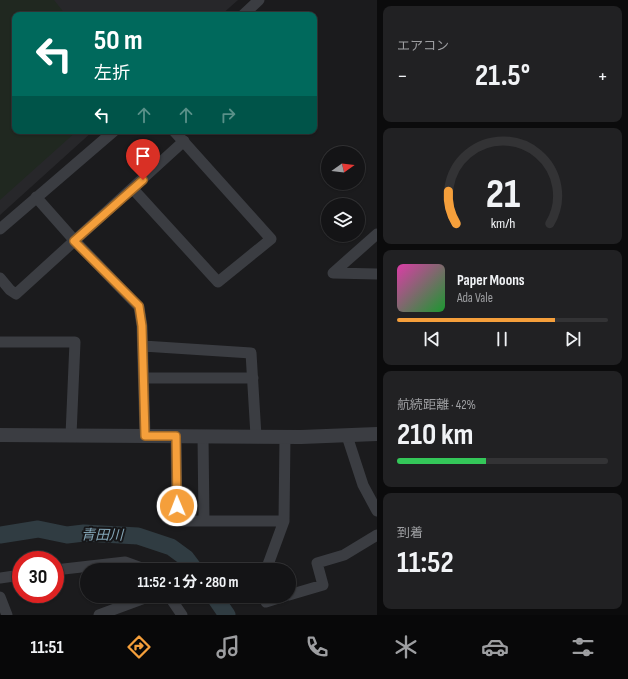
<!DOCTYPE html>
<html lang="ja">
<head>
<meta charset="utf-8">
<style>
	:root { --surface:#141416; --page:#212123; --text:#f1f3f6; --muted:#9d9ea1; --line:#333335; --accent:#f59f3b }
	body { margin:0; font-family:"Sofia Sans Condensed","Noto Sans JP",sans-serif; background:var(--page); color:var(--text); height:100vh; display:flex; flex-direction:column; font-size:15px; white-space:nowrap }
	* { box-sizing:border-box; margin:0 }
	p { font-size:13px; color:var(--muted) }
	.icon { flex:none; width:22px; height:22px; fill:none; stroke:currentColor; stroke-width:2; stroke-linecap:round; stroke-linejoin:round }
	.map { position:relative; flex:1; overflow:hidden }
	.side { display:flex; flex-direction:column; gap:6px; padding:6px; background:#0b0b0c; width:251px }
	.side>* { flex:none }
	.banner { position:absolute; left:12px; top:12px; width:305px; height:122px; border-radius:8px; box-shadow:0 1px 3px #0004,0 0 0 1px var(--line); background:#00695c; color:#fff; overflow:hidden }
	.needle { width:26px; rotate:76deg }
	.fabs { position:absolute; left:321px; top:146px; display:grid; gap:8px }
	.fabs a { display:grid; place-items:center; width:44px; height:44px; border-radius:50%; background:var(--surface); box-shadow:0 1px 3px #0004,0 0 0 1px var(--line); font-size:20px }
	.speed { position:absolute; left:12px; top:551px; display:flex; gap:8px; font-size:20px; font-weight:700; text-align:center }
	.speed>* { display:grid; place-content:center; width:52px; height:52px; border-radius:50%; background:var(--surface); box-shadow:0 1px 3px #0004,0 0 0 1px var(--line); line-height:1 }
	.speed .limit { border:6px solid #d22; background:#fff; color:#111 }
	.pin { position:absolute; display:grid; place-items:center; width:34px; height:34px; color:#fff; margin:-41px -17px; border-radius:50% 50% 50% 0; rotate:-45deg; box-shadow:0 0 4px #0007 }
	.pin .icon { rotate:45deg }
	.me { position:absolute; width:44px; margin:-22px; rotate:359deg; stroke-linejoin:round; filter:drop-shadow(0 0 3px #0008) }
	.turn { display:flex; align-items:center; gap:14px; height:84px; padding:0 16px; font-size:18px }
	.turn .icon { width:52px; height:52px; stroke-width:2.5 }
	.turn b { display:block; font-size:28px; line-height:34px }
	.lanes { display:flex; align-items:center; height:38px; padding:0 16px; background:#0003; justify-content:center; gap:20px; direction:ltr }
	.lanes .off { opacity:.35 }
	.big { font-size:30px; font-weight:700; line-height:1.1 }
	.side .tile { flex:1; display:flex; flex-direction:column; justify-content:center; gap:6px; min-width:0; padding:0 14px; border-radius:8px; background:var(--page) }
	.side .dial { align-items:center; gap:0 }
	.dial svg { height:104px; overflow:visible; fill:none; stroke:var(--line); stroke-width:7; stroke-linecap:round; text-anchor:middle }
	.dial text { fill:var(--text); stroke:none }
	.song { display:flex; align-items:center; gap:12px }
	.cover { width:48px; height:48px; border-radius:6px; background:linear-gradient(135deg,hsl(320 70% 55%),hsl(130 70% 35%)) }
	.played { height:4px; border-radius:2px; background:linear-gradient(90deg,var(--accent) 75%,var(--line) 75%) }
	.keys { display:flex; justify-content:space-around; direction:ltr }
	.heat { display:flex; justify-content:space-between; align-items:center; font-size:22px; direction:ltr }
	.charge { height:6px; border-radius:3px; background:linear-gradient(90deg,#34c759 42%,var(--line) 0) }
	.trip { position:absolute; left:80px; top:563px; width:216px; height:40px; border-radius:20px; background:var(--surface); box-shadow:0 1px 3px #0004,0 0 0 1px var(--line); font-weight:700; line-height:40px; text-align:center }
	.tabs { display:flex; height:64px; justify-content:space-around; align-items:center; background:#080809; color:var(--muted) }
	.tabs .icon { width:28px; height:28px }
	.tabs .current { color:var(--accent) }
	.tabs b { font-size:18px; color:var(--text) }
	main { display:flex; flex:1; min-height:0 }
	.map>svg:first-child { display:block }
	.built { fill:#27272a }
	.green { fill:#202820 }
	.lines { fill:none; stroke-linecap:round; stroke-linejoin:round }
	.river { stroke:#303c42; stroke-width:17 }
	.minor { stroke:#3b3d42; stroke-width:11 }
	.tertiary { stroke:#3b3d42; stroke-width:14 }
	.route-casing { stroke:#9f6726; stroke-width:10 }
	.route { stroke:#f59f3b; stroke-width:7 }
	.labels { text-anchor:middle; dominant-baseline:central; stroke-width:4; stroke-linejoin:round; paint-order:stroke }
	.water-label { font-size:14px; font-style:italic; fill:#84a6b7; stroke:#161618 }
</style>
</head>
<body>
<main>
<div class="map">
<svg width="377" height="615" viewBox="0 0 377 615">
	<rect width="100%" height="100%" fill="#1b1b1d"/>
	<path class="built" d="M0,0h238l-17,15h-206v116h78l-93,84z"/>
	<path class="green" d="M0,0h54l12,15h-51v116h62l-77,69z"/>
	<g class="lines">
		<path class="river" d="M0,535l38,-6 29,6 17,-2 54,3 33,11 15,11 9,12
			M214,596l13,19"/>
		<path class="minor" d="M243,15l16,-15
			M133,189l85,93 53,-43 -97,-108
			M36,197l39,44 64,66 3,19 3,110
			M0,229l114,-98
			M377,234l-44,39 44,1
			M0,278l10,12 6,4 168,-153
			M0,342h75l-4,93
			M143,346l108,7 5,83
			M144,378h109
			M176,436l1,85h107l1,-85
			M203,436l1,85
			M347,436l16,49 14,26
			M55,570l70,-8 22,8
			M266,570l18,-49
			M0,578l21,-3
			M289,595l34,-10 -6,-22 27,-8 33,-20
			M169,596l13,19
			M263,596l3,6 19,-6
			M0,597l7,18
			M99,615l51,-19"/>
		<path class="tertiary" d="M0,435l301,2 76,-3"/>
	</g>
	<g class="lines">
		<g class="route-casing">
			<path id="route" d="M143,180l-69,61 65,65 3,20 3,110h31l1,70"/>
		</g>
		<use href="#route" class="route"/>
	</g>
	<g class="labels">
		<g class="water-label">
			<text transform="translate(102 535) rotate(1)">青田川</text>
		</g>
	</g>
</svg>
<div class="fabs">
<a><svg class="needle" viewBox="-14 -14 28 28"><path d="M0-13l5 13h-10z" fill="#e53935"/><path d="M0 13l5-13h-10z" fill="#9d9ea1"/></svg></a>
<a><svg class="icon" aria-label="layers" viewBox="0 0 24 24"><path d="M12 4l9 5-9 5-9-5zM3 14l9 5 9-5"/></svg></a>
</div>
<div class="speed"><div class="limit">30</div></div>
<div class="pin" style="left:143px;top:180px;background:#d93025"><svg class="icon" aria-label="arrive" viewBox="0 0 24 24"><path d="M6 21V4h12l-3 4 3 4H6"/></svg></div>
<svg class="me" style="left:177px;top:506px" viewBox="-20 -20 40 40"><circle r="17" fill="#f59f3b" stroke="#fff" stroke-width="3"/><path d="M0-11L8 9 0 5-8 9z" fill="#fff"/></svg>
<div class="trip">11:52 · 1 分 · 280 m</div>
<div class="banner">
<div class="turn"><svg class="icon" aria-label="left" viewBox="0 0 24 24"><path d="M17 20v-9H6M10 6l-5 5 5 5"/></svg><div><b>50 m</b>左折</div></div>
<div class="lanes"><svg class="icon" aria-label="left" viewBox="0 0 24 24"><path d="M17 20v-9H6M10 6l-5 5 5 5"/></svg><svg class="icon off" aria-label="ahead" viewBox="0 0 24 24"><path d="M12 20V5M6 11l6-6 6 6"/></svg><svg class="icon off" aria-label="ahead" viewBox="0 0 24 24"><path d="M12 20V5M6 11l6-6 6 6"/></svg><svg class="icon off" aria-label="right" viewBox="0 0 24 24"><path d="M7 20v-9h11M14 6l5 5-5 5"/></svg></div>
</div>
</div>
<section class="side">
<div class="tile"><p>エアコン</p>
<div class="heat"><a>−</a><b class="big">21.5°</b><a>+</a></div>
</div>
<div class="tile dial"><svg viewBox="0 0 100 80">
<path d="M14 69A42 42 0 1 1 86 69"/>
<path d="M14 69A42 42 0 0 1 8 44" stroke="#f59f3b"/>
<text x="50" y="56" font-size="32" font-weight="700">21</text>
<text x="50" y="72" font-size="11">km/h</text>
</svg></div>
<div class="tile">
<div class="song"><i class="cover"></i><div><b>Paper Moons</b><p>Ada Vale</p></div></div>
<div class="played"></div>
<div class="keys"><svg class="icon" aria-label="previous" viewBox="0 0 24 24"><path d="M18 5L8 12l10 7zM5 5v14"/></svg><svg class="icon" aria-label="pause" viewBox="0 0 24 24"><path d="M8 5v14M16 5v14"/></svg><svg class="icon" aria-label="next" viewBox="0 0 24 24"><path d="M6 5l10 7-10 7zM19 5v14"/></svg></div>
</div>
<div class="tile"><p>航続距離 · 42%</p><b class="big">210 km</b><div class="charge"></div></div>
<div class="tile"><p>到着</p><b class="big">11:52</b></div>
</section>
</main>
<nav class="tabs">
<b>11:51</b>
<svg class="icon current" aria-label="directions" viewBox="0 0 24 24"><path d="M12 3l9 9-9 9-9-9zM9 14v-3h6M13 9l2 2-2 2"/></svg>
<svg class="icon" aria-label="music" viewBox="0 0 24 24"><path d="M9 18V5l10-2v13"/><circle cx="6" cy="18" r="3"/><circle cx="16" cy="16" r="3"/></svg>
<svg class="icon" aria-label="phone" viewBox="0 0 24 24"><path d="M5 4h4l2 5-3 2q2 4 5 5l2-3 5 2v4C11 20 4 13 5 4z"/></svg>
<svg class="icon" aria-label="climate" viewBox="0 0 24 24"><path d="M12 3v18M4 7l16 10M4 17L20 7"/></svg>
<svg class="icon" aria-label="car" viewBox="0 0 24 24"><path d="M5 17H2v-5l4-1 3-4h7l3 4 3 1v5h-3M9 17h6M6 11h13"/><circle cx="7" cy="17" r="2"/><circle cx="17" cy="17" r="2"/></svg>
<svg class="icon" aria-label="filters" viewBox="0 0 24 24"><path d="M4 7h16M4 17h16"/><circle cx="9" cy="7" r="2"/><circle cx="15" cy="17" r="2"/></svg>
</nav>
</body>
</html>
